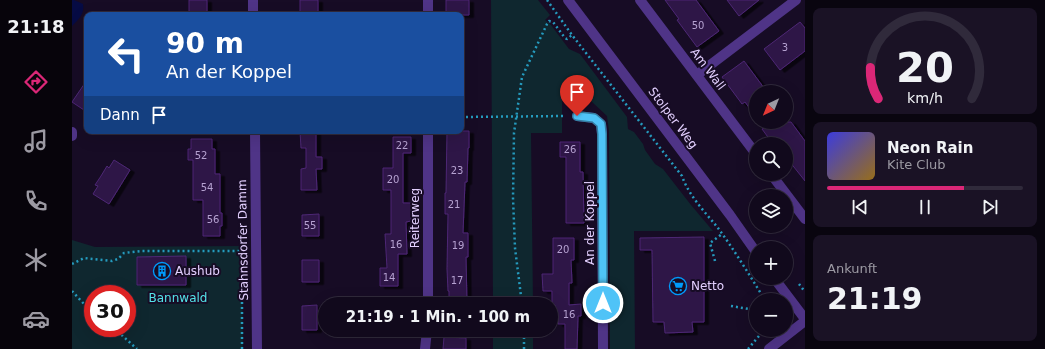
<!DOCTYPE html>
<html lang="de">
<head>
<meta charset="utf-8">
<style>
	:root { --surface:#11091c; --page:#1a1225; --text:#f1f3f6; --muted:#9c9aa3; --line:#302a3b; --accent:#db2777 }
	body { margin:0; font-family:"DejaVu Sans",sans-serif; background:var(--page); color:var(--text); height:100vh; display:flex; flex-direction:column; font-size:15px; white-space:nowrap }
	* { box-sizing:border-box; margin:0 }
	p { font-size:13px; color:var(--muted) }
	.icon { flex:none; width:22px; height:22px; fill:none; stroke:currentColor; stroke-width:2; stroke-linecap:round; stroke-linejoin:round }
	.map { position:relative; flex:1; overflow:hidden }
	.drawer { display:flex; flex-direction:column; gap:8px; padding:8px; background:#09050f; width:240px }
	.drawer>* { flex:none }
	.top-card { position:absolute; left:12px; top:12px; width:380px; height:122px; border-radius:8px; box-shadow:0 4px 16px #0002,0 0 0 1px var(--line); background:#1a4fa0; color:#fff; overflow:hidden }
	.needle { width:26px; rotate:223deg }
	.fabs { position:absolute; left:677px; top:85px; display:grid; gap:8px }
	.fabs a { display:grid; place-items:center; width:44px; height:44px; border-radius:50%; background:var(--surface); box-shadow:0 4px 16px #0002,0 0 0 1px var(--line); font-size:20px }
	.speed { position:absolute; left:12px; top:285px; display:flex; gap:8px; font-size:20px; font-weight:700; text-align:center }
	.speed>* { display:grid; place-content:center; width:52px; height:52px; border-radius:50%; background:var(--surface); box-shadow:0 4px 16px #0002,0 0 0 1px var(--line); line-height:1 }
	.speed .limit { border:6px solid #d22; background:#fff; color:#111 }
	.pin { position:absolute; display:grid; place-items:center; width:34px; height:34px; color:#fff; margin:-41px -17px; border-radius:50% 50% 50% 0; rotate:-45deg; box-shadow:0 0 4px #0007 }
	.pin .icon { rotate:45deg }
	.me { position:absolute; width:44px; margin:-22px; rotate:0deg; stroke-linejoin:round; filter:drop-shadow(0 0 3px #0008) }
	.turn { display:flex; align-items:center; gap:14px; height:84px; padding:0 16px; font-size:18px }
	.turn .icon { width:52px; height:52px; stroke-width:2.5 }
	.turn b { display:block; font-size:28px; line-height:34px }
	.then { display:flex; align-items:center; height:38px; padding:0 16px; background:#0003; gap:8px; font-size:15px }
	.big { font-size:30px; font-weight:600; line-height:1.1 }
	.drawer .tile { flex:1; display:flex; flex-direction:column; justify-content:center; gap:6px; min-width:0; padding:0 14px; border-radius:8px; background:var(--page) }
	.drawer .dial { align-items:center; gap:0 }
	.dial svg { height:104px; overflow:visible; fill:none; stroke:var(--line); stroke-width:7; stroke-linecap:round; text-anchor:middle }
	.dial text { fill:var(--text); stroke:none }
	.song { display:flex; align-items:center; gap:12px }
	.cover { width:48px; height:48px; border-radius:6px; background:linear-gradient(135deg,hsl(240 70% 55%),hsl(40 70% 35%)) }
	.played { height:4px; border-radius:2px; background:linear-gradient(90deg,var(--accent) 70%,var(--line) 70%) }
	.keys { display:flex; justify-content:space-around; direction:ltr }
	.trip { position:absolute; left:246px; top:297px; width:240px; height:40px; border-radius:20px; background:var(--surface); box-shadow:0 4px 16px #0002,0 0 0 1px var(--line); font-weight:600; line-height:40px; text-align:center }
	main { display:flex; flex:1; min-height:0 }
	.menu { display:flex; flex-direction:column; width:72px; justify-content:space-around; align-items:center; background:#07040b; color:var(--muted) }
	.menu .icon { width:28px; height:28px }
	.menu .on { color:var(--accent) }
	.menu b { font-size:18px; color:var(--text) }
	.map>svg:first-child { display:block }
	.green { fill:#0f272f; fill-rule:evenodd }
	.water { fill:#060b44 }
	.building { fill:#2e1747; stroke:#4d2775; filter:url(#shadow) }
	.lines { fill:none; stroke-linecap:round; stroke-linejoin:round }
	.path { stroke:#259bbe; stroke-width:2.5; stroke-dasharray:2 3; stroke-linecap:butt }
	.minor { stroke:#4f3487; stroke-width:10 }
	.route-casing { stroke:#337fa1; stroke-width:10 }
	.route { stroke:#4fc3f7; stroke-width:7 }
	.labels { text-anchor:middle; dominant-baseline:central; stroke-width:4; stroke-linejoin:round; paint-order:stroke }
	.number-label { font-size:10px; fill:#b6a2d1 }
	.street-label { font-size:12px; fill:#e3d0ff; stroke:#170c25 }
	.poi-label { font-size:12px; fill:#e3d0ff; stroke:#170c25; text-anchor:start }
	.park-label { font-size:12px; fill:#53e3e8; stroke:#170c25 }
</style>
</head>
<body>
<main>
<nav class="menu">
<b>21:18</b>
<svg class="icon on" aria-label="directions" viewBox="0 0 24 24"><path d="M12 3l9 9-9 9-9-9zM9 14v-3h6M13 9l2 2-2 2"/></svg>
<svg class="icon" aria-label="music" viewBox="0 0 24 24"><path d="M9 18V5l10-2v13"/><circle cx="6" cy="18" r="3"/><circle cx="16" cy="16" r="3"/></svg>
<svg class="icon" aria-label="phone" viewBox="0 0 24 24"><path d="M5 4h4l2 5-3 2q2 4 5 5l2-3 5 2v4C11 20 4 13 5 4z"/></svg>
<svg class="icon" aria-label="climate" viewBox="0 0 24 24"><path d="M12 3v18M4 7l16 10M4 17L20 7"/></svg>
<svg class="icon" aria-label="car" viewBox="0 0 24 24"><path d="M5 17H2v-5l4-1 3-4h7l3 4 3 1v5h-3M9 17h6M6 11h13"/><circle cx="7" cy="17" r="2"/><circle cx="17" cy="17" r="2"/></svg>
</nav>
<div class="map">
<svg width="733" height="349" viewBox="0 0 733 349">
	<defs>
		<filter id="shadow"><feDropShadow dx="4.5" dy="2.5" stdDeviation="0" flood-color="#0009"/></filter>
	</defs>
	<rect width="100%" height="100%" fill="#170c25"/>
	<path class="green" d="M419,0h47l12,15 -5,5 6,5 18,24 11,5 47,63 1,12 6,3 9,12 2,6 10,14 8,5 28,36 22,26h-79l1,118h-25l-1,-218 -2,-15 -16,-15h-29v32h-31l2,171h-40z
		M0,240l23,7 147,-1 1,103h-171zM21,294h34v34h-34z
		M421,330h40v19h-40z"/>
	<path class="water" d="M0,0h2l9,4c2,10 -5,16 -11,22z"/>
	<path class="building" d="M117,0h18v15h-18z
		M228,0h18v15h-18z
		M374,0h23v15h-23z
		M593,0h31l23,31 -22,16 -20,-27 2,-1z
		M655,0h32l-20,16z
		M728,22l5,6v23l-25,19 -16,-21z
		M672,61l23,31h-11v25l-11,-15 -3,2 -20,-27z
		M15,80v32l-15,-10z
		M688,122h31l14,19v40l-19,-24v-13h-13l-11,-15 2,-1z
		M228,131h16v26h6v12h-6l1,21h-16v-21l5,-1v-20h-5z
		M375,131h22v17h-1l-1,34h-2l-2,51h5v24h-2l1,47h-18v-13h-1l-1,-22 1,-55h-3v-21h1z
		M321,137h18v16h-8v50h8v18l-5,1 1,32h-9v32h-18v-18h7l-2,-34h6v-44h-8v-22h10z
		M119,139h21v10h3v25h5v39h2v13h-2v10h-17v-36h-10v-40h-5v-11h3z
		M488,142h20v30h3l1,51h-18v-66h-6z
		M42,160l16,10 -21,34 -16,-10 5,-8 -3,-1 6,-9 6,-10 2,2z
		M247,214v22h-17v-21z
		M632,237v85h-12l1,10 -28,1 -1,-11h-11l-1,-72h-12v-12z
		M481,238h21v22h-3l1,23h-3v22l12,-1v12h-3l-1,33h-12v-25h-7v-8l-3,-3v-8h-3v-14h-9l-1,-17h11z
		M114,256v29h-49v-28z
		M230,260h17v22h-17z
		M245,305v25h-15v-24z
		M372,337l22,1v11h-23z"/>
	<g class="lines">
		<path class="path" d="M475,0l25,35 110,141c7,20 23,36 36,52 17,23 32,48 47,72
			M389,117l105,-1
			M643,261l-5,-18 12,-9
			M0,264l12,-6 28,3 6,-2 6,-6 18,-2h102
			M727,284l6,8
			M0,291l12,13 9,8
			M450,304l-7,-56 -2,-50 1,-65 8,-56 25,-53 2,-3 4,1 12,16 2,1 5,-4
			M659,306l18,3 7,-2
			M42,328l23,21
			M170,349v-92l3,-1
			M452,349v-19
			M676,349l16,-19"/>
		<path class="minor" d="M181,0v15
			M496,0l162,215 26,37
			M568,0l116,154
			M356,15v-15
			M625,75l99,-75
			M505,116l17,2 7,6 1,10 1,215
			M183,131l2,218
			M356,131v173
			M0,132v4
			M699,174l34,45
			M702,278l31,41
			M353,349l2,-19
			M697,349l36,-28"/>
	</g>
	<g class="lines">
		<g class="route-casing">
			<path id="route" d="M505,116l17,2 7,6 1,10 1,169"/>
		</g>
		<use href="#route" class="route"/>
	</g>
	<defs>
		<g id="building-ring" transform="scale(0.9)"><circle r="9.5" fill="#170c25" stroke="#009afb" stroke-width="1.5"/><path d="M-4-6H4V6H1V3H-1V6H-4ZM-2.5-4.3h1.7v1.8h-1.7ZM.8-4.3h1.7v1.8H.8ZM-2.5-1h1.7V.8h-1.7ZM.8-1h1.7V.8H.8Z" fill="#009afb"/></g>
		<g id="supermarket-ring" transform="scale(0.9)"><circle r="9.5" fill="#170c25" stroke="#009afb" stroke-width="1.5"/><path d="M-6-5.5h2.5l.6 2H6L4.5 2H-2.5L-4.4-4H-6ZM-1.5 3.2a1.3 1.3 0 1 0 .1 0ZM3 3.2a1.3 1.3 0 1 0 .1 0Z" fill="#009afb"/></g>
	</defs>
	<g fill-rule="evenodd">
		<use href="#building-ring" x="90" y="271"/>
		<use href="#supermarket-ring" x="606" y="286"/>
	</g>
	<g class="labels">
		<g class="number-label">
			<text x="626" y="25">50</text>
			<text x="713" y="47">3</text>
			<text x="330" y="145">22</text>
			<text x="498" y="149">26</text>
			<text x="129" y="155">52</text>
			<text x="385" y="170">23</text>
			<text x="321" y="179">20</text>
			<text x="135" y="187">54</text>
			<text x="382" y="204">21</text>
			<text x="141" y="219">56</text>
			<text x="238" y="225">55</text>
			<text x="324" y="244">16</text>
			<text x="386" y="245">19</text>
			<text x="491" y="249">20</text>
			<text x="317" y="277">14</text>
			<text x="385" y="280">17</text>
			<text x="497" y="314">16</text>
		</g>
		<g class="street-label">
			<text transform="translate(636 69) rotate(53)">Am Wall</text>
			<text transform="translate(601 118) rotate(53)">Stolper Weg</text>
			<text transform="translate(343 218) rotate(-90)">Reiterweg</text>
			<text transform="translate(518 223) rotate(-90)">An der Koppel</text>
			<text transform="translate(171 240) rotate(-91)">Stahnsdorfer Damm</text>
		</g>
		<g class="poi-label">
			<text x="103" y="271">Aushub</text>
			<text x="619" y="286">Netto</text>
		</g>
		<g class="park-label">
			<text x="106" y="298">Bannwald</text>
		</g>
	</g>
</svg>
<div class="fabs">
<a><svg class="needle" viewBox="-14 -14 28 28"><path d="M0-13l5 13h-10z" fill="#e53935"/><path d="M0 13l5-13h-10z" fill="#9c9aa3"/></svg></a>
<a><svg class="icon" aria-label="search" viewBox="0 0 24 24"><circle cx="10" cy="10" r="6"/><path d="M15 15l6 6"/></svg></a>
<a><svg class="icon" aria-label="layers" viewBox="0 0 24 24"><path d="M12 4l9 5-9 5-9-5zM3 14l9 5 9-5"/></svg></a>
<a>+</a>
<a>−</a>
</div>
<div class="speed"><div class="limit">30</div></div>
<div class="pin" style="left:505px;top:116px;background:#d93025"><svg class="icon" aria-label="arrive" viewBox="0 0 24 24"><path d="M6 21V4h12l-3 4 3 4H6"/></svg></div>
<svg class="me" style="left:531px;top:303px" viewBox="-20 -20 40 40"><circle r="17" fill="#4fc3f7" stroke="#fff" stroke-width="3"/><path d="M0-11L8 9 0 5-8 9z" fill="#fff"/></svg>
<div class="trip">21:19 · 1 Min. · 100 m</div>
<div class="top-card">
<div class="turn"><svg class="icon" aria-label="left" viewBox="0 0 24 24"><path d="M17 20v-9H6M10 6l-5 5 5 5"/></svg><div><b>90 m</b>An der Koppel</div></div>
<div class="then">Dann<svg class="icon" aria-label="arrive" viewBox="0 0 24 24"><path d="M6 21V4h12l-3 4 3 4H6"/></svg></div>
</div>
</div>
<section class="drawer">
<div class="tile dial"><svg viewBox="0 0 100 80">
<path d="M14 69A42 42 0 1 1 86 69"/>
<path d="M14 69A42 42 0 0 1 8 45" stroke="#db2777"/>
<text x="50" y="56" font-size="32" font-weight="700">20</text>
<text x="50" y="72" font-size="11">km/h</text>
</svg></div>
<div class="tile">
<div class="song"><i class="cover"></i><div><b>Neon Rain</b><p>Kite Club</p></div></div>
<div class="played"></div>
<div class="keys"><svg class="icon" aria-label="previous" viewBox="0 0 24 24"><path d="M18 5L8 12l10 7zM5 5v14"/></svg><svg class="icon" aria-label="pause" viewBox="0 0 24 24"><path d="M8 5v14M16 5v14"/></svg><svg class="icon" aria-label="next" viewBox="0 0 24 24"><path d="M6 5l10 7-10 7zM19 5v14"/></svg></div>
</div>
<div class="tile"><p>Ankunft</p><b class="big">21:19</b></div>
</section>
</main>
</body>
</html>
